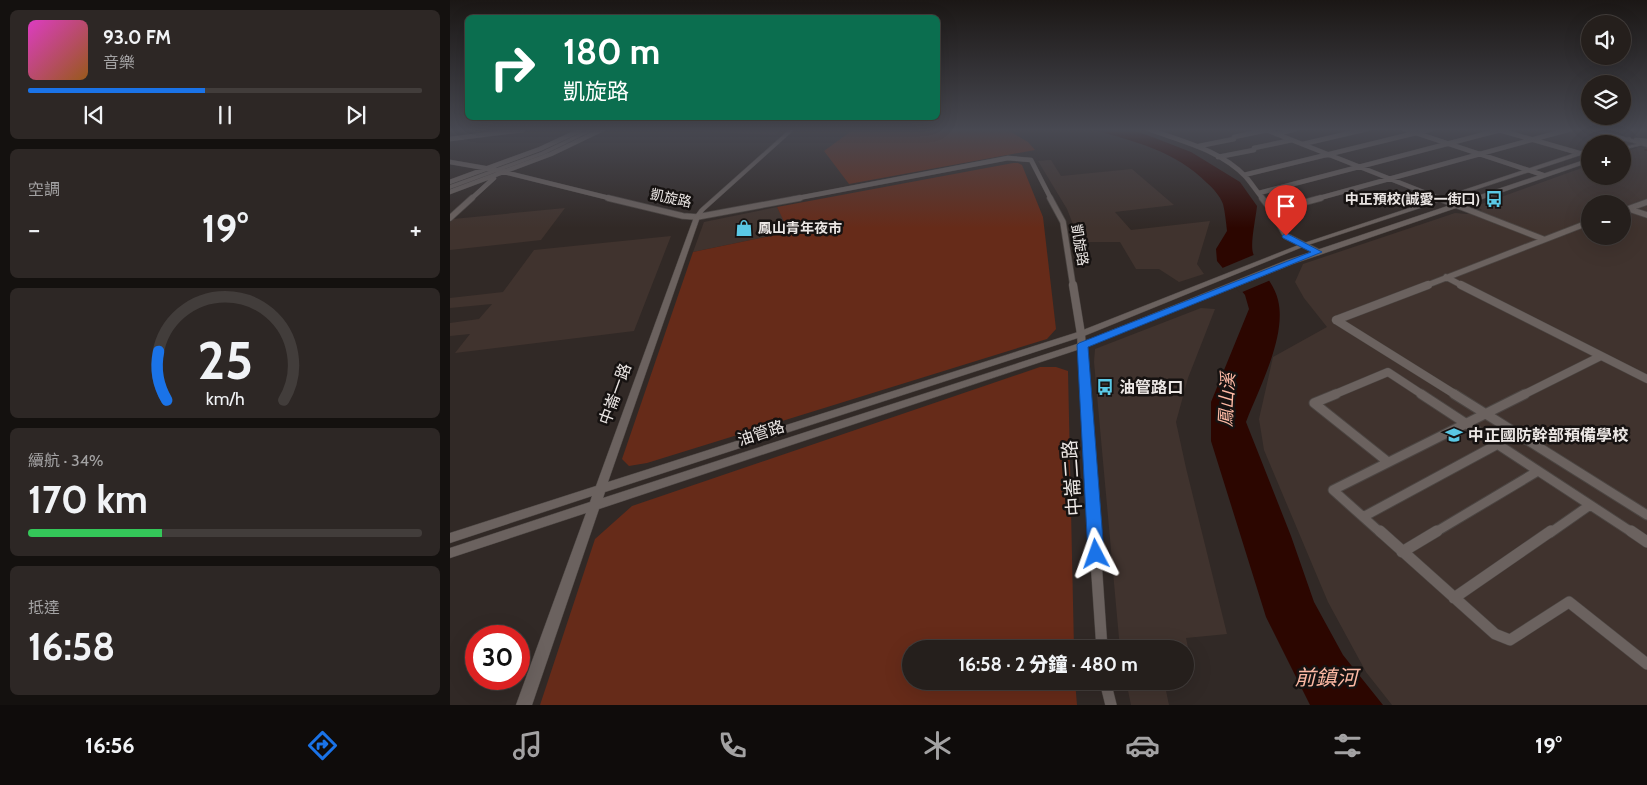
<!DOCTYPE html>
<html lang="zh-TW">
<head>
<meta charset="utf-8">
<style>
	:root { --surface:#251f1c; --page:#2d2725; --text:#f1f3f6; --muted:#a3a2a3; --line:#423d3b; --accent:#1a73e8 }
	body { margin:0; font-family:Cabin,"Noto Sans TC",sans-serif; background:var(--page); color:var(--text); height:100vh; display:flex; flex-direction:column; font-size:19px; white-space:nowrap }
	* { box-sizing:border-box; margin:0 }
	p { font-size:16px; color:var(--muted) }
	.icon { flex:none; width:28px; height:28px; fill:none; stroke:currentColor; stroke-width:2; stroke-linecap:round; stroke-linejoin:round }
	.map { position:relative; flex:1; overflow:hidden }
	.drawer { display:flex; flex-direction:column; gap:10px; padding:10px; background:#14110f; width:450px }
	.drawer>* { flex:none }
	.guide { position:absolute; left:15px; top:15px; width:475px; height:105px; border-radius:8px; box-shadow:0 5px 20px #0002,0 0 0 1px var(--line); background:#0b6e4f; color:#fff; overflow:hidden }
	.buttons { position:absolute; left:1131px; top:15px; display:grid; gap:10px }
	.buttons a { display:grid; place-items:center; width:50px; height:50px; border-radius:50%; background:var(--surface); box-shadow:0 5px 20px #0002,0 0 0 1px var(--line); font-size:25px }
	.speed { position:absolute; left:15px; top:625px; display:flex; gap:10px; font-size:25px; font-weight:700; text-align:center }
	.speed>* { display:grid; place-content:center; width:65px; height:65px; border-radius:50%; background:var(--surface); box-shadow:0 5px 20px #0002,0 0 0 1px var(--line); line-height:1 }
	.speed .limit { border:8px solid #d22; background:#fff; color:#111 }
	.pin { position:absolute; display:grid; place-items:center; width:42px; height:42px; color:#fff; margin:-51px -21px; border-radius:50% 50% 50% 0; rotate:-45deg; box-shadow:0 0 5px #0007 }
	.pin .icon { rotate:45deg }
	.me { position:absolute; width:55px; margin:-28px; rotate:356deg; stroke-linejoin:round; filter:drop-shadow(0 0 4px #0008) }
	.turn { display:flex; align-items:center; gap:18px; height:105px; padding:0 15px; font-size:22px }
	.turn .icon { width:65px; height:65px; stroke-width:2.5 }
	.turn b { display:block; font-size:35px; line-height:42px }
	.big { font-size:38px; font-weight:800; line-height:1.1 }
	.drawer .widget { flex:1; display:flex; flex-direction:column; justify-content:center; gap:8px; min-width:0; padding:0 18px; border-radius:8px; background:var(--page) }
	.drawer .dial { align-items:center; gap:0 }
	.dial svg { height:130px; overflow:visible; fill:none; stroke:var(--line); stroke-width:7; stroke-linecap:round; text-anchor:middle }
	.dial text { fill:var(--text); stroke:none }
	.song { display:flex; align-items:center; gap:15px }
	.cover { width:60px; height:60px; border-radius:8px; background:linear-gradient(135deg,hsl(310 70% 55%),hsl(30 70% 35%)) }
	.played { height:5px; border-radius:2px; background:linear-gradient(90deg,var(--accent) 45%,var(--line) 45%) }
	.keys { display:flex; justify-content:space-around; direction:ltr }
	.heat { display:flex; justify-content:space-between; align-items:center; font-size:28px; direction:ltr }
	.charge { height:8px; border-radius:4px; background:linear-gradient(90deg,#34c759 34%,var(--line) 0) }
	.trip { position:absolute; left:452px; top:640px; width:292px; height:50px; border-radius:25px; background:var(--surface); box-shadow:0 5px 20px #0002,0 0 0 1px var(--line); font-weight:800; line-height:50px; text-align:center }
	.dock { display:flex; height:80px; justify-content:space-around; align-items:center; background:#0f0c0b; color:var(--muted) }
	.dock .icon { width:35px; height:35px }
	.dock .active { color:var(--accent) }
	.dock b { font-size:22px; color:var(--text) }
	main { display:flex; flex:1; min-height:0 }
	.map>svg:first-child { display:block }
	.built { fill:#40332e; fill-rule:evenodd }
	.green { fill:#662b19 }
	.water { fill:#2c0600 }
	.pier { fill:#312926 }
	.lines { fill:none; stroke-linecap:round; stroke-linejoin:round }
	.stream { stroke:#2c0600; stroke-width:1 }
	.minor-far4-casing { stroke:#4b4542; stroke-width:5 }
	.minor-far3-casing { stroke:#4b4542; stroke-width:7 }
	.minor-far2-casing { stroke:#4b4542; stroke-width:9 }
	.minor-far1-casing { stroke:#4b4542; stroke-width:11 }
	.minor-casing { stroke:#4b4542; stroke-width:12 }
	.tertiary-casing { stroke:#4b4542; stroke-width:1 }
	.secondary-casing { stroke:#4b4542; stroke-width:1 }
	.minor-far4 { stroke:#6b625f; stroke-width:4.5 }
	.minor-far3 { stroke:#6b625f; stroke-width:5.5 }
	.minor-far2 { stroke:#6b625f; stroke-width:8 }
	.minor-far1 { stroke:#6b625f; stroke-width:9 }
	.minor { stroke:#6b625f; stroke-width:11 }
	.tertiary { fill:#6b625f; fill-rule:evenodd }
	.secondary { fill:#6b625f; fill-rule:evenodd }
	.route { fill:#1a73e8; stroke:#114b97 }
	.labels { text-anchor:middle; dominant-baseline:central; stroke-width:5; stroke-linejoin:round; paint-order:stroke }
	.far-street-label { font-size:14px; fill:#ebe6e4; stroke:#161211 }
	.far-poi-label { font-size:14px; font-weight:bold; fill:#ebe6e4; stroke:#161211; text-anchor:end }
	.poi-label { font-size:16px; font-weight:bold; fill:#ebe6e4; stroke:#161211; text-anchor:start }
	.street-label { font-size:16px; fill:#ebe6e4; stroke:#161211 }
	.water-label { font-size:18px; font-style:italic; fill:#fdb9a4; stroke:#161211 }
	.near-street-label { font-size:19px; fill:#ebe6e4; stroke:#161211 }
	.near-water-label { font-size:21px; font-style:italic; fill:#fdb9a4; stroke:#161211 }
</style>
</head>
<body>
<main>
<section class="drawer">
<div class="widget">
<div class="song"><i class="cover"></i><div><b>93.0 FM</b><p>音樂</p></div></div>
<div class="played"></div>
<div class="keys"><svg class="icon" aria-label="previous" viewBox="0 0 24 24"><path d="M18 5L8 12l10 7zM5 5v14"/></svg><svg class="icon" aria-label="pause" viewBox="0 0 24 24"><path d="M8 5v14M16 5v14"/></svg><svg class="icon" aria-label="next" viewBox="0 0 24 24"><path d="M6 5l10 7-10 7zM19 5v14"/></svg></div>
</div>
<div class="widget"><p>空調</p>
<div class="heat"><a>−</a><b class="big">19°</b><a>+</a></div>
</div>
<div class="widget dial"><svg viewBox="0 0 100 80">
<path d="M14 69A42 42 0 1 1 86 69"/>
<path d="M14 69A42 42 0 0 1 9 39" stroke="#1a73e8"/>
<text x="50" y="56" font-size="32" font-weight="700">25</text>
<text x="50" y="72" font-size="11">km/h</text>
</svg></div>
<div class="widget"><p>續航 · 34%</p><b class="big">170 km</b><div class="charge"></div></div>
<div class="widget"><p>抵達</p><b class="big">16:58</b></div>
</section>
<div class="map">
<svg width="1197" height="705" viewBox="0 0 1197 705">
	<rect width="100%" height="100%" fill="#312926"/>
	<path class="built" d="M196,129h136l-7,6z
		M1189,147l8,1v557h-255l-26,-33 -38,-70 -64,-152 -5,-31 14,-62 54,-30 -23,-29 -9,-16 8,-18 152,-51 12,1 15,-4 -6,-4 114,-41v11h32l1,-23zM1140,204h32v32h-32z
		M601,160l10,16 71,-7 42,36 -59,7 16,18 79,-9 -13,43 7,10 -25,8 -20,-13h-23l-16,-27h-40l-13,-33 -29,-48z
		M327,207l13,25 -97,20 11,-30z
		M115,208l-24,32 -91,10v-28l3,-3z
		M221,236l-37,95 -179,22 15,-19 -20,2v-13l29,-4 13,-15 -42,4v-10l53,-6 31,-42z
		M751,308l14,1 -27,69 -12,44 10,46 41,166 -41,4 7,34h-7v-23h-66l-26,-287 1,-13z
		M676,681h38l5,24h-38z"/>
	<path class="green" d="M404,129h152l22,13 7,8 -186,34 -25,-33z
		M563,163h5l4,2 21,52 13,112 -9,10 -400,124 -18,3 -7,-7 71,-207 96,-20 -12,-25z
		M590,367h16l12,4 6,278h-163v32h164l2,24h-537l55,-166 37,-33z"/>
	<path class="water" d="M641,129h35l21,6 44,17 49,30 17,24c-1,11 -7,38 -4,47 5,16 21,29 25,47 9,36 -19,88 -32,122l45,114 23,66 29,53 40,50h-73l-44,-88 -55,-176v-39l38,-93 -4,-14 -28,-34 -1,-12 11,-18c-1,-9 -2,-19 -4,-27 -3,-8 -10,-16 -16,-21 -31,-32 -74,-42 -116,-54z"/>
	<path class="pier" d="M806,254l17,25 -33,14 -20,-24z"/>
	<g class="lines">
		<path class="stream" d="M1195,150h2"/>
		<g class="minor-far4-casing">
			<path id="minor-far4" d="M698,129c33,12 73,21 98,48 6,7 11,15 17,22
				M814,129l177,70
				M954,129l139,46
				M1049,130l80,23
				M826,134l20,-5
				M784,137l33,-7
				M0,139l73,-9
				M1186,140l11,1
				M853,144l64,-15
				M749,146l35,-7
				M804,148l38,-8
				M768,157l36,-7
				M0,162l46,8 117,29
				M794,175l188,-46
				M0,182l90,-33 43,-20
				M0,192l101,-38 52,-25
				M809,193l245,-64
				M21,199l23,-21
				M343,199l215,-41 23,2 20,39
				M866,199l255,-70"/>
		</g>
		<g class="minor-far3-casing">
			<path id="minor-far3" d="M158,198l75,18 14,1 103,-19
				M600,198l13,24 10,64
				M812,198l10,13 14,25 32,16
				M988,198l105,41
				M1179,209l18,6
				M822,211l49,-13
				M1172,211l25,-9
				M0,218l22,-20
				M996,277l17,9
				M975,286l165,-64"/>
		</g>
		<g class="minor-far2-casing">
			<path id="minor-far2" d="M623,285l8,49 4,61
				M1011,285l186,94
				M886,320l120,75
				M886,320l92,-35
				M883,395l55,-23 35,23
				M1073,395l78,-39"/>
		</g>
		<g class="minor-far1-casing">
			<path id="minor-far1" d="M635,394l9,139
				M886,394l-22,9 74,59
				M971,394l212,139
				M1004,394l193,121
				M913,517l135,-73
				M931,533l-48,-43 192,-96
				M984,533l104,-62
				M1100,533l40,-28"/>
		</g>
		<g class="minor-casing">
			<path id="minor" d="M644,531l8,118
				M930,531l115,103 15,6 59,-38 78,62
				M1181,531l16,11
				M952,552l35,-21
				M1004,598l97,-67
				M655,681l6,24"/>
		</g>
		<g class="tertiary-casing">
			<path id="tertiary" d="M340,129h5l-91,82 -4,6 -92,265 470,-150 223,-88 289,-96v4l-285,94 -221,90 -479,156 -2,6 477,-155 207,-83 303,-102v4l-297,102 -207,83 -487,162 -67,196h-16l70,-192 -136,45v-10l140,-46 2,-6 -142,47v-10l146,-47 98,-269 6,-8z
				M1179,137l2,1v1l-16,5h-8z
				M1197,142v2l-25,6v-3z"/>
		</g>
		<g class="secondary-casing">
			<path id="secondary" d="M139,129h7l-51,25 -95,35v-4l91,-33z
				M1137,129h9l51,14v4z"/>
		</g>
		<use href="#minor-far4" class="minor-far4"/>
		<use href="#minor-far3" class="minor-far3"/>
		<use href="#minor-far2" class="minor-far2"/>
		<use href="#minor-far1" class="minor-far1"/>
		<use href="#minor" class="minor"/>
		<use href="#tertiary" class="tertiary"/>
		<use href="#secondary" class="secondary"/>
	</g>
	<linearGradient id="sky" x2="0" y2="1"><stop stop-color="#1b1715"/><stop offset="0.57" stop-color="#484952"/><stop offset="1" stop-color="#484952" stop-opacity="0"/></linearGradient>
	<rect width="1197" height="228" fill="url(#sky)"/>
	<path class="route" d="M836,233l36,19 -234,95 16,207 -2,5 -6,2 -6,-2 -2,-5 -11,-209 2,-2 232,-91 -28,-14 -1,-2z"/>
	<defs>
		<g id="bus-bare" transform="scale(1.35)"><path d="M-5-6H5V4H4V6H2V4H-2V6H-4V4H-5ZM-3.5-4V0h7V-4ZM-3.5 1.2v1.5H-2V1.2ZM2 1.2v1.5H3.5V1.2Z" fill="#5ac8e5" stroke="#161211" stroke-width="2.5" paint-order="stroke"/></g>
		<g id="shop-bare" transform="scale(1.35)"><path d="M-5-2.5h2.3a2.7 3.5 0 0 1 5.4 0H5L5.5 6h-11ZM-1.5-2.5h3a1.5 2.3 0 0 0-3 0Z" fill="#5ac8e5" stroke="#161211" stroke-width="2.5" paint-order="stroke"/></g>
		<g id="school-bare" transform="scale(1.35)"><path d="M0-5L7-2L0 1L-7-2ZM-4 1L0 2.5L4 1V4Q0 6-4 4Z" fill="#5ac8e5" stroke="#161211" stroke-width="2.5" paint-order="stroke"/></g>
	</defs>
	<g fill-rule="evenodd">
		<use href="#bus-bare" x="1044" y="199"/>
		<use href="#shop-bare" x="294" y="228"/>
		<use href="#bus-bare" x="655" y="387"/>
		<use href="#school-bare" x="1004" y="435"/>
	</g>
	<g class="labels">
		<g class="far-street-label">
			<text transform="translate(221 198) rotate(12)">凱旋路</text>
			<text transform="translate(630 245) rotate(80)">凱旋路</text>
		</g>
		<g class="far-poi-label">
			<text x="1030" y="199">中正預校(誠愛一街口)</text>
			<text x="308" y="228" text-anchor="start">鳳山青年夜市</text>
		</g>
		<g class="poi-label">
			<text x="669" y="387">油管路口</text>
			<text x="1018" y="435">中正國防幹部預備學校</text>
		</g>
		<g class="street-label">
			<text transform="translate(165 394) rotate(-70)">中崙一路</text>
			<text transform="translate(311 433) rotate(-18)">油管路</text>
		</g>
		<g class="water-label">
			<text transform="translate(777 400) rotate(-87)">鳳山溪</text>
		</g>
		<g class="near-street-label">
			<text transform="translate(622 478) rotate(-94)">中崙二路</text>
		</g>
		<g class="near-water-label">
			<text x="876" y="677">前鎮河</text>
		</g>
	</g>
</svg>
<div class="buttons">
<a><svg class="icon" aria-label="sound" viewBox="0 0 24 24"><path d="M4 9h4l5-4v14l-5-4H4zM17 9q2 3 0 6"/></svg></a>
<a><svg class="icon" aria-label="layers" viewBox="0 0 24 24"><path d="M12 4l9 5-9 5-9-5zM3 14l9 5 9-5"/></svg></a>
<a>+</a>
<a>−</a>
</div>
<div class="speed"><div class="limit">30</div></div>
<div class="pin" style="left:836px;top:236px;background:#d93025"><svg class="icon" aria-label="arrive" viewBox="0 0 24 24"><path d="M6 21V4h12l-3 4 3 4H6"/></svg></div>
<svg class="me" style="left:646px;top:554px" viewBox="-20 -20 40 40"><path d="M0-17L14 15 0 8-14 15z" fill="#1a73e8" stroke="#fff" stroke-width="4"/></svg>
<div class="trip">16:58 · 2 分鐘 · 480 m</div>
<div class="guide">
<div class="turn"><svg class="icon" aria-label="right" viewBox="0 0 24 24"><path d="M7 20v-9h11M14 6l5 5-5 5"/></svg><div><b>180 m</b>凱旋路</div></div>
</div>
</div>
</main>
<nav class="dock">
<b>16:56</b>
<svg class="icon active" aria-label="directions" viewBox="0 0 24 24"><path d="M12 3l9 9-9 9-9-9zM9 14v-3h6M13 9l2 2-2 2"/></svg>
<svg class="icon" aria-label="music" viewBox="0 0 24 24"><path d="M9 18V5l10-2v13"/><circle cx="6" cy="18" r="3"/><circle cx="16" cy="16" r="3"/></svg>
<svg class="icon" aria-label="phone" viewBox="0 0 24 24"><path d="M5 4h4l2 5-3 2q2 4 5 5l2-3 5 2v4C11 20 4 13 5 4z"/></svg>
<svg class="icon" aria-label="climate" viewBox="0 0 24 24"><path d="M12 3v18M4 7l16 10M4 17L20 7"/></svg>
<svg class="icon" aria-label="car" viewBox="0 0 24 24"><path d="M5 17H2v-5l4-1 3-4h7l3 4 3 1v5h-3M9 17h6M6 11h13"/><circle cx="7" cy="17" r="2"/><circle cx="17" cy="17" r="2"/></svg>
<svg class="icon" aria-label="filters" viewBox="0 0 24 24"><path d="M4 7h16M4 17h16"/><circle cx="9" cy="7" r="2"/><circle cx="15" cy="17" r="2"/></svg>
<b>19°</b>
</nav>
</body>
</html>
